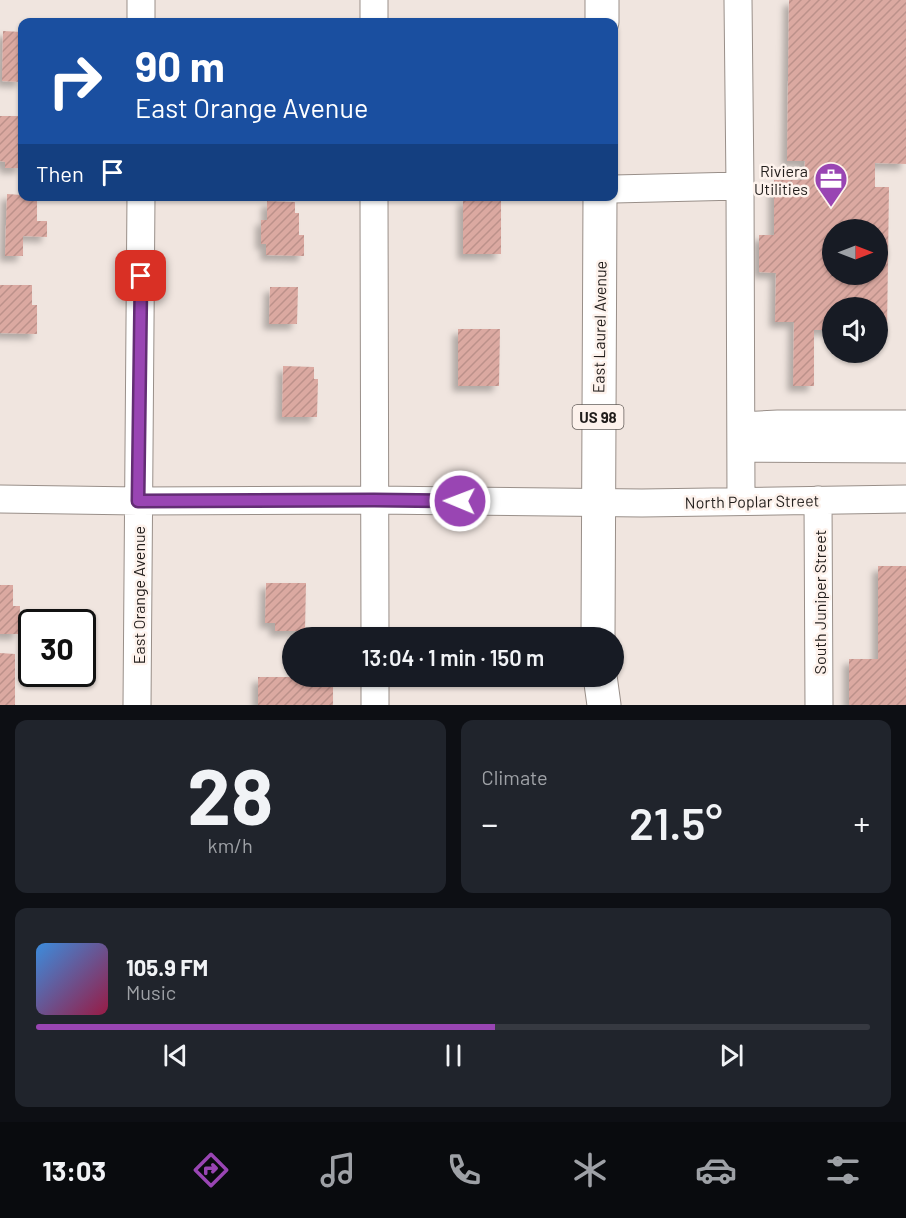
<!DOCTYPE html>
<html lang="en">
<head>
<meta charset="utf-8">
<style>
	:root { --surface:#171b24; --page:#20242c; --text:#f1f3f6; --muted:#9ea1a6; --line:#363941; --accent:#9945b3 }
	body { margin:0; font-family:Barlow,sans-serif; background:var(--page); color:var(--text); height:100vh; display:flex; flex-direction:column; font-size:22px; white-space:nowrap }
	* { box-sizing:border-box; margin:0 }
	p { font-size:20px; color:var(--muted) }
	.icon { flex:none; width:33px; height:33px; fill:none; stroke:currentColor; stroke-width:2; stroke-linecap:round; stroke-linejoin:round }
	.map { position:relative; height:705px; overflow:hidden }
	.details { display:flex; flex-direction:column; gap:15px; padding:15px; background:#0d0f14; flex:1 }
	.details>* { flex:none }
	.top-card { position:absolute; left:18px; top:18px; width:600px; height:183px; border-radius:12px; box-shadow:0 2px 4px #0004; background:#1a4fa0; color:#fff; overflow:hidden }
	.needle { width:39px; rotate:90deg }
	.buttons { position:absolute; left:822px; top:219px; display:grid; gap:12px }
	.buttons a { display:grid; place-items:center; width:66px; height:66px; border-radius:50%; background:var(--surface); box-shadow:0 2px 4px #0004; font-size:30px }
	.speed { position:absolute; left:18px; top:609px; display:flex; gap:12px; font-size:30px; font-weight:700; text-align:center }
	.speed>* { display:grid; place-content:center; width:78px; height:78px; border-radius:50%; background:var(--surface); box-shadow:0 2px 4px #0004; line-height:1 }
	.speed .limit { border:3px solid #111; border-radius:9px; background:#fff; color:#111 }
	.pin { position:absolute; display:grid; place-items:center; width:51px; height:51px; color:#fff; margin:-26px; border-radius:12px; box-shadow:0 3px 9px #0006 }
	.me { position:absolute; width:66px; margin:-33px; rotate:271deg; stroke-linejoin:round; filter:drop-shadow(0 0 4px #0008) }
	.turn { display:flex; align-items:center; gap:21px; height:126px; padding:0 18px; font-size:27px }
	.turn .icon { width:78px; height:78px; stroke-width:2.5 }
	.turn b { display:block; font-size:42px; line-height:51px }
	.then { display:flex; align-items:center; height:57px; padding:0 18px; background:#0003; gap:12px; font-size:22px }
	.big { font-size:45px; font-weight:600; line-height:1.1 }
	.details .tile { flex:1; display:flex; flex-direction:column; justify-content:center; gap:9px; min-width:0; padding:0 21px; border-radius:12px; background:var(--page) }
	.details .dial { align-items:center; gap:0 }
	.dial b { font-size:78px; line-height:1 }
	.song { display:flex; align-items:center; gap:18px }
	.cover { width:72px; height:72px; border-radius:9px; background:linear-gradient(135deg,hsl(210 70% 55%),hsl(340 70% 35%)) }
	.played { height:6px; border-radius:3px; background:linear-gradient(90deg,var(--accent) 55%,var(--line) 55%) }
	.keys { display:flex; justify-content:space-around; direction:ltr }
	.heat { display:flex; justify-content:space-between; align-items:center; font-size:33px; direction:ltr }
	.details .tiles { flex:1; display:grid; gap:15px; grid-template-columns:1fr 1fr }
	.tile:last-child { grid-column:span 2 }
	.trip { position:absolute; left:282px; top:627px; width:342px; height:60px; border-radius:30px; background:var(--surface); box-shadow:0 2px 4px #0004; font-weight:600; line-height:60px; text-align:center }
	.dock { display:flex; height:96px; justify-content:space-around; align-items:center; background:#090b0e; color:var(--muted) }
	.dock .icon { width:42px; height:42px }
	.dock .selected { color:var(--accent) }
	.dock b { font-size:27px; color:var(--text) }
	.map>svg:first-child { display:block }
	.building { fill:url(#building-hatch); fill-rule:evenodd; filter:url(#shadow) }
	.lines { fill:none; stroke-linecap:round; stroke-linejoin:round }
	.minor-casing { stroke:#998f89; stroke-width:29 }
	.major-casing { stroke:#998f89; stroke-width:35 }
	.minor { stroke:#fff; stroke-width:27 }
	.major { stroke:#fff; stroke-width:33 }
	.route-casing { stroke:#632d74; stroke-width:15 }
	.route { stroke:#9945b3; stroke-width:10 }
	.labels { text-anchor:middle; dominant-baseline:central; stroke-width:5; stroke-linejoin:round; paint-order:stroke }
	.shield { fill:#fdf2ec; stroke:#635d5a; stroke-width:1.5 }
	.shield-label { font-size:15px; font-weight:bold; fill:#211d1b }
	.poi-label { font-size:16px; fill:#211d1b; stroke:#fdf2ec; text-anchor:end }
	.street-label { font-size:16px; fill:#211d1b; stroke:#fdf2ec }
</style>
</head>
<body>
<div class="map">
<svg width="906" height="705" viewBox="0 0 906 705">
	<defs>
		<pattern id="building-hatch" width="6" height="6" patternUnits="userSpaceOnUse" patternTransform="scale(1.5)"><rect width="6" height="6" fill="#dba9a1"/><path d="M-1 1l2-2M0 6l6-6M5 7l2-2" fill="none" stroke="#bc918a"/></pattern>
		<filter id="shadow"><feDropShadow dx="-5.5" dy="5.5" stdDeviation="3" flood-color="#0004"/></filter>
	</defs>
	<rect width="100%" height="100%" fill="#f0e5df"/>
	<path class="building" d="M789,0h117v164l-31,-1v24h14l-2,144h-9v-23h-46v22h-18v56h-21l1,-64h-19l1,-49 -17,-1v-37h15v-55h30l1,-19h-18zM832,230h46v44h-46z
		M3,31l19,1v50l-20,-1z
		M0,116h22v52h-17v-6l-5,-1z
		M7,194l30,2v25h10v16l-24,-1v20h-18z
		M463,199h38v55h-38z
		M267,201l28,1v11h4v22h5v21l-38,-1v-11h-5v-24h6z
		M0,285h32v20h5v29l-37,-1z
		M270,287h28l-1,37h-28z
		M458,329h42l-1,57h-41z
		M283,366l31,1v12h4l-1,38h-35z
		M878,566h28v139h-57v-46h29z
		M266,583h40l-1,48h-30v-8h-10z
		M0,585h13v21h7l-1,28h-19z
		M0,653l15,1v51h-15z
		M258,677h41v7h34v21h-75z"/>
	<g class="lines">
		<g class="minor-casing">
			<path id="minor" d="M374,0v22
				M738,0l2,186
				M141,22v-22
				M614,189l126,-3 1,315
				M374,196l1,442
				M741,426l37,-2h128
				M741,448l165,1
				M0,499l138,2 236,-1 268,3 264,-4
				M818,500l1,205
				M375,676v29
				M137,705l4,-509"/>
		</g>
		<g class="major-casing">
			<path id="major" d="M602,22v-22
				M598,638l2,-442
				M600,676l4,29"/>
		</g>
		<use href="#minor" class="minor"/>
		<use href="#major" class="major"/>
	</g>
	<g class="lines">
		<g class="route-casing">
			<path id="route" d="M141,276l-3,225 236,-1 86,1"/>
		</g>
		<use href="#route" class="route"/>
	</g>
	<defs>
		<g id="office-pin" transform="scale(1.725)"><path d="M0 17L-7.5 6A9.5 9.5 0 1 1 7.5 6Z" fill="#9945b3" stroke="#fdf2ec"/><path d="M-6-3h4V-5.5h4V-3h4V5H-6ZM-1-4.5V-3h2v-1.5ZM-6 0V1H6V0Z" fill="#fff"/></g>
	</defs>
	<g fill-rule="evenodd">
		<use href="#office-pin" x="831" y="179"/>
	</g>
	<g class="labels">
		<rect class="shield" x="572.5" y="405" width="51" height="24" rx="4.5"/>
		<g class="shield-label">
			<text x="598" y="417">US 98</text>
		</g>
		<g class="poi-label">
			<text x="808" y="170">Riviera<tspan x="808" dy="18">Utilities</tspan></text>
		</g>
		<g class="street-label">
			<text transform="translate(599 327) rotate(-89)">East Laurel Avenue</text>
			<text transform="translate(752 501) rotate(-1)">North Poplar Street</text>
			<text transform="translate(138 595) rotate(-90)">East Orange Avenue</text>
			<text transform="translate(819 602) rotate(-90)">South Juniper Street</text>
		</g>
	</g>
</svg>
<div class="buttons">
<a><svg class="needle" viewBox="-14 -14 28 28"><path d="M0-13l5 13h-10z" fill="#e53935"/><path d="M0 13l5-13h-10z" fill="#9ea1a6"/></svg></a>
<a><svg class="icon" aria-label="sound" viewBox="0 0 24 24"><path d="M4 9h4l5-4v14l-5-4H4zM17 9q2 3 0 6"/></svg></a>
</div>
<div class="speed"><div class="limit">30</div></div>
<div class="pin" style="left:141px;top:276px;background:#d93025"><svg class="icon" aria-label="arrive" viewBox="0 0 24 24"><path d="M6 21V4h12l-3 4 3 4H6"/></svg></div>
<svg class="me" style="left:460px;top:501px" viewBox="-20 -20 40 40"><circle r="17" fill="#9945b3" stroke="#fff" stroke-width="3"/><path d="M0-11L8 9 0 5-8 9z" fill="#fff"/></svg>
<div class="trip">13:04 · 1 min · 150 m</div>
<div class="top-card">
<div class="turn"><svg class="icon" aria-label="right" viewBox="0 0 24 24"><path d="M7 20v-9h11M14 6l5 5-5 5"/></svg><div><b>90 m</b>East Orange Avenue</div></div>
<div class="then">Then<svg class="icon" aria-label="arrive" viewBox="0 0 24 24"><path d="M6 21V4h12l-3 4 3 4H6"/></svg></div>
</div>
</div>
<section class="details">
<div class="tiles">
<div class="tile dial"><b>28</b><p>km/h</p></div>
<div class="tile"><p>Climate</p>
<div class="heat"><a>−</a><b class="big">21.5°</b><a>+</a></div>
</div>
<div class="tile">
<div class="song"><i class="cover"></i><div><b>105.9 FM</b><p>Music</p></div></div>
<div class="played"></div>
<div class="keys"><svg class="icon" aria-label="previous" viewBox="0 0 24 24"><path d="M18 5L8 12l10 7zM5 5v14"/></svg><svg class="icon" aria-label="pause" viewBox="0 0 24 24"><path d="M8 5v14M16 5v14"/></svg><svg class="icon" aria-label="next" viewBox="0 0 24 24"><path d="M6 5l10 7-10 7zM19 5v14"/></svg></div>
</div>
</div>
</section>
<nav class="dock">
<b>13:03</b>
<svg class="icon selected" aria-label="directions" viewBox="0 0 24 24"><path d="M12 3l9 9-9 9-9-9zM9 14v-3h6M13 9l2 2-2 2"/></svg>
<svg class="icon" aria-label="music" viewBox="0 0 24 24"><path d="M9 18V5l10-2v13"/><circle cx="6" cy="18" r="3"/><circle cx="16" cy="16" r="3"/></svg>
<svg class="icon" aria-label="phone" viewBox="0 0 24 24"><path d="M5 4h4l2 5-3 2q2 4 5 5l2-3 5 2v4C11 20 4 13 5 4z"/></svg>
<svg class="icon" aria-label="climate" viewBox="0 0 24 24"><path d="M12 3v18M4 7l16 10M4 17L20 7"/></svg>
<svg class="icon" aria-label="car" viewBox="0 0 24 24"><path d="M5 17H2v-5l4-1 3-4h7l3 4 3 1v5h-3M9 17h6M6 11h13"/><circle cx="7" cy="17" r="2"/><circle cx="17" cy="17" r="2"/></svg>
<svg class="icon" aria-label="filters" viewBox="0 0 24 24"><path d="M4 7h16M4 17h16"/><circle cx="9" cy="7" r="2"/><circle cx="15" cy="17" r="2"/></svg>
</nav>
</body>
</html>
